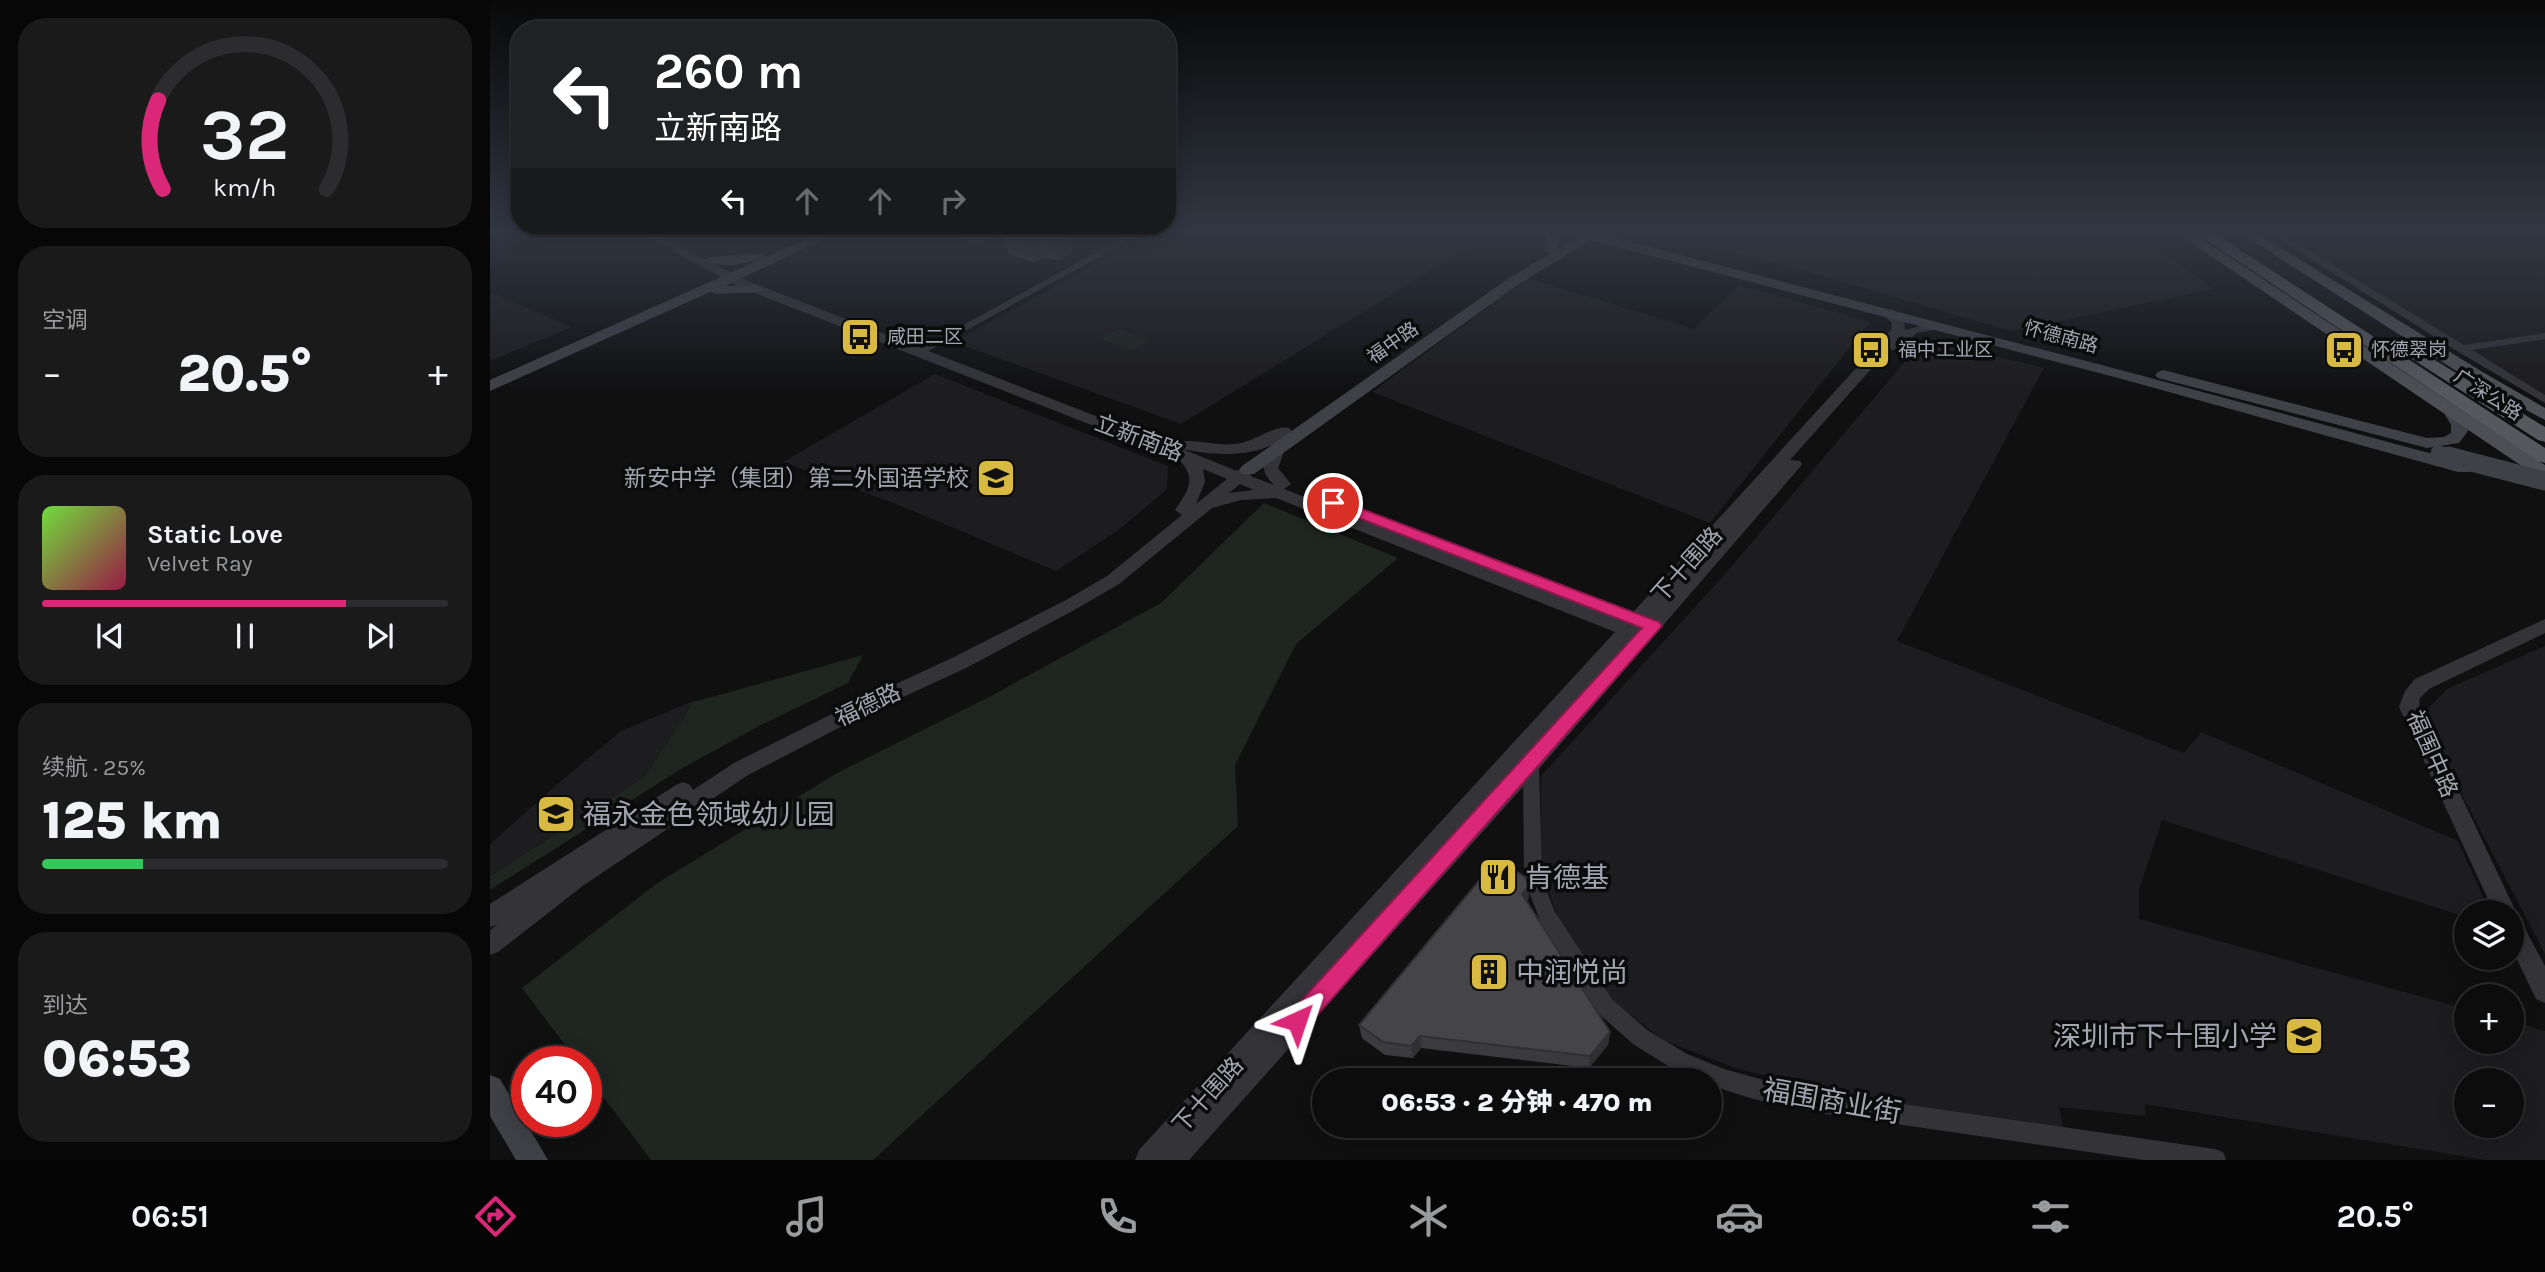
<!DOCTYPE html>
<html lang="zh">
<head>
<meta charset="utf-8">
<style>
	:root { --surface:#0c0c0d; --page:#1a1a1b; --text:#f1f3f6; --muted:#9a9b9d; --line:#2c2c2e; --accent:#db2777 }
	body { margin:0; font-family:Karla,"Noto Sans SC",sans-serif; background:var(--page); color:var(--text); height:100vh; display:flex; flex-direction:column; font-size:26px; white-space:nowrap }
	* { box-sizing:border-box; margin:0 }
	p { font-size:23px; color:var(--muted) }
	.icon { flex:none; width:38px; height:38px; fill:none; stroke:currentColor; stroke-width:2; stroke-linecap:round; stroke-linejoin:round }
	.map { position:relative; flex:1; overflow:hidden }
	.side { display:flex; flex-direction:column; gap:18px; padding:18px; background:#070707; width:490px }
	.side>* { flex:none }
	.top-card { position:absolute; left:21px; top:21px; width:665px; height:214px; border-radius:28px; box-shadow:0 4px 18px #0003,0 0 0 2px var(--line); background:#202124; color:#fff; overflow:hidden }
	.controls { position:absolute; left:1964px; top:900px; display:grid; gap:14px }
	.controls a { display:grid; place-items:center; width:70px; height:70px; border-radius:50%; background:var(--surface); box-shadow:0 4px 18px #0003,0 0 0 2px var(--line); font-size:35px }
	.speed { position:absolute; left:21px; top:1046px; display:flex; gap:14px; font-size:35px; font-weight:700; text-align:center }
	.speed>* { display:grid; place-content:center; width:91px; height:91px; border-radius:50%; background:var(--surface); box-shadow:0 4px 18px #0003,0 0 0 2px var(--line); line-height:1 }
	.speed .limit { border:10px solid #d22; background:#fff; color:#111 }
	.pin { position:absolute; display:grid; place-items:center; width:60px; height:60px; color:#fff; margin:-30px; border:4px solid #fff; border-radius:50%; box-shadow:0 2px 7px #0007 }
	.me { position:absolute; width:77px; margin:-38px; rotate:42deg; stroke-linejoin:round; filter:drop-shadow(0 0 5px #0008) }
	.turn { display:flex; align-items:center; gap:24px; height:147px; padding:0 28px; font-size:32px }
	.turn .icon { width:91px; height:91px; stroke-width:2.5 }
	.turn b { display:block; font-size:49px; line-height:60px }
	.lanes { display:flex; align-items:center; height:66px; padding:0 28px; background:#0003; justify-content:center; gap:35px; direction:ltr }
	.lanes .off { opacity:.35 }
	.big { font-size:52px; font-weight:800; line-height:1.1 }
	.side .card { flex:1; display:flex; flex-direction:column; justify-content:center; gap:10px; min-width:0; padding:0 24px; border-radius:28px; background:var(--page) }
	.side .dial { align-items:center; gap:0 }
	.dial svg { height:182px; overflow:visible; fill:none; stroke:var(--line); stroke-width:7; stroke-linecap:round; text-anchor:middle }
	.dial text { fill:var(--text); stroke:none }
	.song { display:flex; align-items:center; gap:21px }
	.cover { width:84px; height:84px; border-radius:10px; background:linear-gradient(135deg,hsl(100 70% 55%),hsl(340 70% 35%)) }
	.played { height:7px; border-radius:4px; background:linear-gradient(90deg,var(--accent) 75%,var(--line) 75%) }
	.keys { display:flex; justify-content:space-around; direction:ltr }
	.heat { display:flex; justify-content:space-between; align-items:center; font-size:38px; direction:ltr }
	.charge { height:10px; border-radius:5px; background:linear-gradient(90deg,#34c759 25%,var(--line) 0) }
	.trip { position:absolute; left:822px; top:1068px; width:410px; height:70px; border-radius:35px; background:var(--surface); box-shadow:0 4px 18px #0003,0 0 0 2px var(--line); font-weight:800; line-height:70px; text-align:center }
	.tabs { display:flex; height:112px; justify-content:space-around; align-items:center; background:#050505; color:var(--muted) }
	.tabs .icon { width:49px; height:49px }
	.tabs .active { color:var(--accent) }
	.tabs b { font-size:32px; color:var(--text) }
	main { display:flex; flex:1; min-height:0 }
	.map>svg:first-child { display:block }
	.built { fill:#1d1c1e; fill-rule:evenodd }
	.green { fill:#1f2520 }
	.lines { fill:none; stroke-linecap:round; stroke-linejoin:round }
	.minor { fill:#343438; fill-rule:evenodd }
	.tertiary { fill:#343438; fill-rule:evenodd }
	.secondary { fill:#404146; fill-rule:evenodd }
	.primary { fill:#4e4f55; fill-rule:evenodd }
	.trunk { fill:#56585e; fill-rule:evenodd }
	.secondary-bridge-far1 { stroke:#404146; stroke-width:15 }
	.secondary-bridge { stroke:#404146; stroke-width:19 }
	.wall { fill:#3b3b3f }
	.shaded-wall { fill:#303033 }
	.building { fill:#454549; stroke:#303033; stroke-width:2 }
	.route { fill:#db2777; stroke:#8e194d; stroke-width:2 }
	.labels { text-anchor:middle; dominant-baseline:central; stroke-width:7; stroke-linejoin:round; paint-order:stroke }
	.far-poi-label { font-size:19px; fill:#a3a6b0; stroke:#0b0b0c; text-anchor:start }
	.far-street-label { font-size:19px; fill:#a3a6b0; stroke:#0b0b0c }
	.street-label { font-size:23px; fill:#a3a6b0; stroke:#0b0b0c }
	.poi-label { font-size:23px; fill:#a3a6b0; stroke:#0b0b0c; text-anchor:end }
	.near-poi-label { font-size:28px; fill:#a3a6b0; stroke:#0b0b0c; text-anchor:start }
	.near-street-label { font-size:28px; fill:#a3a6b0; stroke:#0b0b0c }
</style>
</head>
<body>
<main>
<section class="side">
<div class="card dial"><svg viewBox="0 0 100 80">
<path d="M14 69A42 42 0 1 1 86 69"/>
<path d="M14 69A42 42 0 0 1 12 30" stroke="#db2777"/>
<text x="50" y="56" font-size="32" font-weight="700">32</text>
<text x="50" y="72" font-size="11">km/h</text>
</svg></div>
<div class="card"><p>空调</p>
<div class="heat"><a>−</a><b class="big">20.5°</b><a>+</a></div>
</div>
<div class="card">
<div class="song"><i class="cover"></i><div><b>Static Love</b><p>Velvet Ray</p></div></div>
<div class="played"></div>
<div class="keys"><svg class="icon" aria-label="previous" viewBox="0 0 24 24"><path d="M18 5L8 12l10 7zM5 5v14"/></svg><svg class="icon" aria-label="pause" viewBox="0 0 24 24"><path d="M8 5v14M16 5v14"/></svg><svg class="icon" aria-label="next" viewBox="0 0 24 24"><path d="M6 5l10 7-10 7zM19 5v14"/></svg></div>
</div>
<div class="card"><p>续航 · 25%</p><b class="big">125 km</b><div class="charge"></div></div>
<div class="card"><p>到达</p><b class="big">06:53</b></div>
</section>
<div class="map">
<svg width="2055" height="1160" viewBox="0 0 2055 1160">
	<rect width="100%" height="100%" fill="#101011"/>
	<path class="built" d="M667,229h341l-317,195 -227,-82z
		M1149,229h489l86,60 -203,42 -209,-61z
		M1769,229h286v174l-5,-3z
		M1038,278l166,51 45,-44 131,37 -160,201 -338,-131z
		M0,292l82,35 -82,34z
		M1434,339l120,29 -147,273 287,112 17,-21 257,109 32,71h-24v5l-304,-97 -23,69v30l327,90v32h45v-20l34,10v129h-59l-341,-56v12l-86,-9 5,24 -181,-29 -145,-33 -75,-29 -48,-37 -47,-58 -27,-74v-95l185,-203zM1976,1080h45v45h-45z
		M445,374l233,92 -1,23 -47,40 -64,42 -152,-64 -121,-45z
		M2055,646v308l-124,-238 26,-27z
		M196,704l5,2 -47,71 -154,99v-32l65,-58 66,-55z"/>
	<path class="green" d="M628,329l31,11 -17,11 -31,-12z
		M774,503l134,55 -102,86 -61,121 3,61 -365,334h-222l-65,-86v-12h-8l-56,-74 134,-104 181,-111 154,-77 170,-93z
		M373,655l-15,28 -87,42 -80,44 -191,121v-14l154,-99 47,-71 -5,-2z"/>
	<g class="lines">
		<path class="minor" d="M649,229h11l-227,125h-8l-1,-2z
			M1774,229h10l190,116 81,-12v6l-73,11 73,45v8l-88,-52z
			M1041,757l6,2 2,5 3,115 13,33 57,87 35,31 40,24 37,15 47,13 49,10 395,57 8,3 3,8h-82l-324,-47c-37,-7 -75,-14 -110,-29v-4h-10l-27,-11 -40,-25 -35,-31 -57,-90 -17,-44 -1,-115 2,-5z"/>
		<path class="tertiary" d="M142,229h14l102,52 430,167 -2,-3 3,-3c17,-4 40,6 62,1 15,-3 34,-18 48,-15l3,3c-27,28 -79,26 -112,17l57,23 9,-5 6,2 2,3 -4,5 24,9c-14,-13 -13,-24 -2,-39h10l3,3 -7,19 13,16 -7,5 341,132 266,-291 1,-7 -11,-10 2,-3h10l11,9 1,11 30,-8 7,4 -2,3 -24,4 -16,18 -11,-2 -99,111 10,1 2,3 -2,3 -262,303 -349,390h-54l4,-10 476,-518 -339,-134 -35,2 -29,8 -93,76 -41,24 -110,59 -112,52 -108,56 -164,110 -86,67 -8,3v-25l7,-5 -7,2v-23l186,-119 7,-3 7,3 3,5 41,-27 108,-54 112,-52 112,-57 41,-24 75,-61 -7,-5c13,-19 23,-32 3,-51l-438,-172zM713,469l24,10 -31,25 9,-22zM750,484l14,6 -25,3z
			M2055,619v14l-116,56 -9,9 -1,9 98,207 28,52v37l-9,-4 -25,-52v-35h-17l-95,-205 6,-16 10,-12z"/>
		<path class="secondary" d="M339,229h16l-120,57 32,-1 7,4 -2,3 -46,2 -6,-2 -220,99v-11l269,-120c-16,3 -39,10 -53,0l2,-3 56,-4 1,4z
			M1051,229h13l6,8 -2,12 20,-13 -18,-4 -1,-3 28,2 14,-2 -1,5 532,139 338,91 3,4 -3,4h-12l-336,-93 -531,-139 -72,44 -265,190h-12l-3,-4 3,-4 267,-188 41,-24 -6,-4 3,-13z
			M1673,370l264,68 17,-1 7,-4v-8l-10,-17 8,-5c11,3 18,17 19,28l-9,12 -32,5 -269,-70 -3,-3 3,-3z
			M0,1075l10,4 48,81h-32l-26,-44z"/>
		<path class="primary" d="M1681,229h16l358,236v14l-7,-2z
			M1744,229h16l231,142 64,37v12l-76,-41z"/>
		<path class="trunk" d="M1700,229h18l337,219v15l-7,-2z
			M1925,348l130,79v15l-7,-2 -129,-83 -3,-4z"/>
		<path class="secondary-bridge-far1" d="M1948,453l17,4"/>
		<path class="secondary-bridge" d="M1958,456l97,25"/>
	</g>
	<path class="wall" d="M466,229h110l7,24 -15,8 -14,-4 -11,5 -24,-8 -7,-20 -25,11 -16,-6z
		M1039,898l-3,3 84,131 -2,13 -19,23 -168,-20 -8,10 -28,-3 -23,-17 -3,-13z"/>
	<path class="shaded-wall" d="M482,229h28l2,5 -25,11z
		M533,229h13l8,28 -11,5z
		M558,229h18l7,24 -15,8z
		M1039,885v13l-7,9v-13z
		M1120,1032l-2,13 -19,23 1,-12z
		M930,1036l1,12 -8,10 -2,-12z"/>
	<path class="building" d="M1007,859l28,18 4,8 -7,9 88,138 -20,24 -170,-20 -9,10 -28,-4 -24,-17z"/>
	<linearGradient id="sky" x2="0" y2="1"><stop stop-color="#090909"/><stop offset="0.59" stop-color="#313743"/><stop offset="1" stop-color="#313743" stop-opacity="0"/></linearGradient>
	<rect width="2055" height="391" fill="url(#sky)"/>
	<path class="route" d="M843,498l326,124 3,4 -357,403 -8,3 -8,-3 -3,-8 3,-7 353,-386 -314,-122 -2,-3z"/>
	<defs>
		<g id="bus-square" transform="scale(2.0125)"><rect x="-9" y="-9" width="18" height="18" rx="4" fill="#d8b941" stroke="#0b0b0c"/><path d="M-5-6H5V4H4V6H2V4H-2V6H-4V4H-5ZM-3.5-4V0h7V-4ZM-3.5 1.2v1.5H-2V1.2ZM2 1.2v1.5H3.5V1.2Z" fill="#111"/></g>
		<g id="school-square" transform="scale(2.0125)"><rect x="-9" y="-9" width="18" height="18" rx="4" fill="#d8b941" stroke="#0b0b0c"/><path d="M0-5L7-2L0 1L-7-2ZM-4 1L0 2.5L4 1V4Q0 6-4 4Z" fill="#111"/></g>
		<g id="restaurant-square" transform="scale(2.0125)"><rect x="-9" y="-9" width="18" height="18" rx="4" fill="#d8b941" stroke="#0b0b0c"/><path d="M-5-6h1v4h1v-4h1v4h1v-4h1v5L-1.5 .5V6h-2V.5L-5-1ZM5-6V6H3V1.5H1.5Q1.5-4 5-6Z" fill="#111"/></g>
		<g id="building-square" transform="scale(2.0125)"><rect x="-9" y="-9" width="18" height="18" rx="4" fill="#d8b941" stroke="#0b0b0c"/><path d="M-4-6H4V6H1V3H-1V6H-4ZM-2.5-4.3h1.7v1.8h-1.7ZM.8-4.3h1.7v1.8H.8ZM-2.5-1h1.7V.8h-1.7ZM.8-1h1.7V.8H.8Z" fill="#111"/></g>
	</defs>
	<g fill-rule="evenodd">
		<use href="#bus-square" x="370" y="337"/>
		<use href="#bus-square" x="1381" y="350"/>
		<use href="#bus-square" x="1854" y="350"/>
		<use href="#school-square" x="506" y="478"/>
		<use href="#school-square" x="66" y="814"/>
		<use href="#restaurant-square" x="1008" y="877"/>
		<use href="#building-square" x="999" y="972"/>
		<use href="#school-square" x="1814" y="1036"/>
	</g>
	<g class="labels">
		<g class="far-poi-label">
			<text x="397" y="337">咸田二区</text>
			<text x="1408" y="350">福中工业区</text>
			<text x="1881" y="350">怀德翠岗</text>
		</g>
		<g class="far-street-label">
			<text transform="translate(1571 337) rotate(15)">怀德南路</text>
			<text transform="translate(903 343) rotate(-35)">福中路</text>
			<text transform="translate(1998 395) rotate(33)">广深公路</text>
		</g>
		<g class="street-label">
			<text transform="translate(649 438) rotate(21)">立新南路</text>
			<text transform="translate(1197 565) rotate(-48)">下十围路</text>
			<text transform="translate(378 705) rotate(-25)">福德路</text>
			<text transform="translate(1942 754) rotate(66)">福围中路</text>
			<text transform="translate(718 1095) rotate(-48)">下十围路</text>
		</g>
		<g class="poi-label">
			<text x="479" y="478">新安中学（集团）第二外国语学校</text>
		</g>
		<g class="near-poi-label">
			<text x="93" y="814">福永金色领域幼儿园</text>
			<text x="1035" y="877">肯德基</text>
			<text x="1026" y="972">中润悦尚</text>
			<text x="1787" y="1036" text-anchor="end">深圳市下十围小学</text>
		</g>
		<g class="near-street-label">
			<text transform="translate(1342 1101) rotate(10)">福围商业街</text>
		</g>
	</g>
</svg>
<div class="controls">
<a><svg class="icon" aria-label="layers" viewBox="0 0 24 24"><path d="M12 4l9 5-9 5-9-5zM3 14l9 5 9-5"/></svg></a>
<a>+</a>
<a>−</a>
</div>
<div class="speed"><div class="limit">40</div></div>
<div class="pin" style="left:843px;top:503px;background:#d93025"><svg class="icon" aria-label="arrive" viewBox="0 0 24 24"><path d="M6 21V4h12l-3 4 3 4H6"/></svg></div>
<svg class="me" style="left:807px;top:1021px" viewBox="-20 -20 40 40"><path d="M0-17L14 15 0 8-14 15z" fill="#db2777" stroke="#fff" stroke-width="4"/></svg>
<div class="trip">06:53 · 2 分钟 · 470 m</div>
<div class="top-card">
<div class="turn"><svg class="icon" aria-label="left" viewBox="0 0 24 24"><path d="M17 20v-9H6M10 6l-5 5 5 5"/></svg><div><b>260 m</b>立新南路</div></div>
<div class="lanes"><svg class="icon" aria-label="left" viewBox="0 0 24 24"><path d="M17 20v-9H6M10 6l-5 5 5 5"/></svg><svg class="icon off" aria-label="ahead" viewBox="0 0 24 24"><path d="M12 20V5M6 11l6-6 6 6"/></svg><svg class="icon off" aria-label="ahead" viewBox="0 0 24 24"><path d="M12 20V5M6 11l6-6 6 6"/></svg><svg class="icon off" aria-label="right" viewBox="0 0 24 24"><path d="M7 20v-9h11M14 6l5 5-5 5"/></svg></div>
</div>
</div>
</main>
<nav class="tabs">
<b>06:51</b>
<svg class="icon active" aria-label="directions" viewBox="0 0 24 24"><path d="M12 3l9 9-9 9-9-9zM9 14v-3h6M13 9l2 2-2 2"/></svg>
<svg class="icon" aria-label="music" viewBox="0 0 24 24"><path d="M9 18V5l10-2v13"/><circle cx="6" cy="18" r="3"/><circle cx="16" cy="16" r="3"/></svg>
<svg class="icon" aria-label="phone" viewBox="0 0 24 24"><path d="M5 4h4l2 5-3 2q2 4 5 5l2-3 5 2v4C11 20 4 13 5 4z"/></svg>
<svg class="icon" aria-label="climate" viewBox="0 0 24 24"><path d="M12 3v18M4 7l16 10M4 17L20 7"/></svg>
<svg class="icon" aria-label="car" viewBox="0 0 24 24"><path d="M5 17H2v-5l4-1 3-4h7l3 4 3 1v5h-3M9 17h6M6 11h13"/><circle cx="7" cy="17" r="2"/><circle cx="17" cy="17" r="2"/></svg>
<svg class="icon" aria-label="filters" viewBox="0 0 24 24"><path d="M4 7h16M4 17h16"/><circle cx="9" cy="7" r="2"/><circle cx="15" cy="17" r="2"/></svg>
<b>20.5°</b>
</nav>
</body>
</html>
